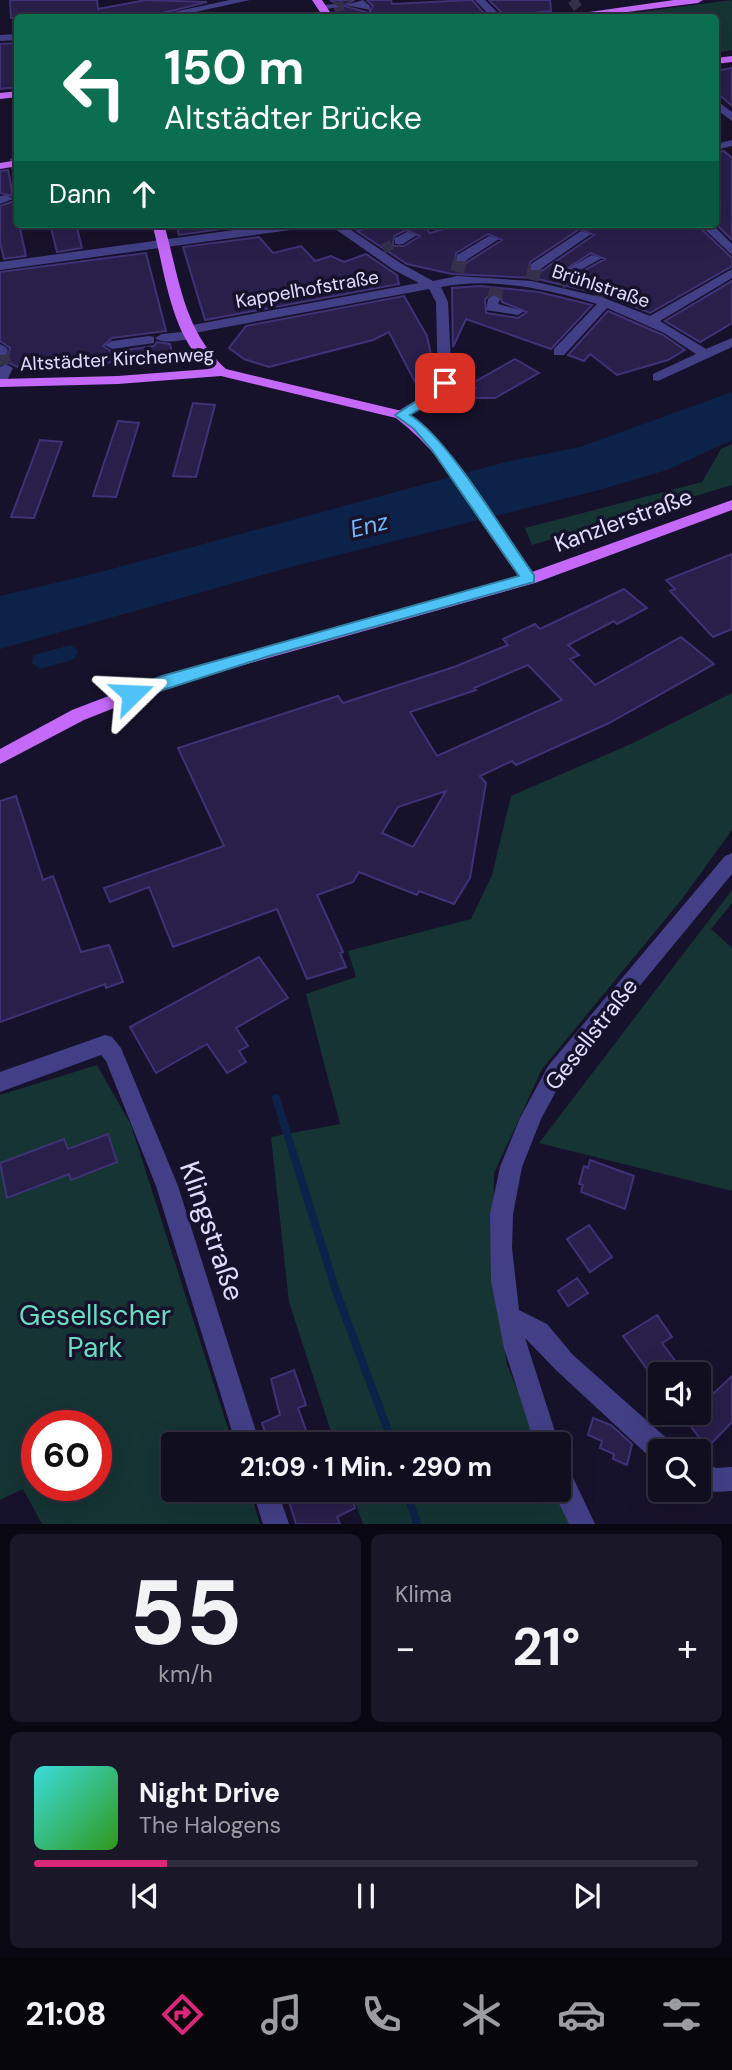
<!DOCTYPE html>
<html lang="de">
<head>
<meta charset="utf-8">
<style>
	:root { --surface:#110e20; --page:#1a1729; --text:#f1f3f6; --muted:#9c9ca5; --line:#302e3e; --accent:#db2777 }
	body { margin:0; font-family:"DM Sans",sans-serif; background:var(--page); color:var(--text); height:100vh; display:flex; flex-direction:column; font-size:26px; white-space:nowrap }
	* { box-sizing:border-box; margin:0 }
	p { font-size:23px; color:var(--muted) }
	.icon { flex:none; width:38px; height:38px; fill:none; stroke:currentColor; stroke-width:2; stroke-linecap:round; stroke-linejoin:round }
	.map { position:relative; height:1524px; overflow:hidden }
	.side { display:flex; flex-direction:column; gap:10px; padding:10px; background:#090812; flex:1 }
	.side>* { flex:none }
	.guide { position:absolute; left:14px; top:14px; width:705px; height:214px; border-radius:7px; box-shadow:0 7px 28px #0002,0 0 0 2px var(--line); background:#0b6e4f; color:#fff; overflow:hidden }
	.controls { position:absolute; left:648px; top:1362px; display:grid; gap:14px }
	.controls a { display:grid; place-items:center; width:63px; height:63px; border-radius:7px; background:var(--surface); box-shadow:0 7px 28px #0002,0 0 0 2px var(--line); font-size:35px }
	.speed { position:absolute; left:21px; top:1410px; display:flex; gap:14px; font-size:35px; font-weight:700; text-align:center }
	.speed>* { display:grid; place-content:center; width:91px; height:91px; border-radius:50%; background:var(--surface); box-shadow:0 7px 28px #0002,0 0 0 2px var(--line); line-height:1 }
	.speed .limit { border:10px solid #d22; background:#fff; color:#111 }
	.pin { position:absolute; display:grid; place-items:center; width:60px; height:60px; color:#fff; margin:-30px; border-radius:14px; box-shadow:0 4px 10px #0006 }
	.me { position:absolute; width:77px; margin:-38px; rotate:69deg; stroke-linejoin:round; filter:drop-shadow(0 0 5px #0008) }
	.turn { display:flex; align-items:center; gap:24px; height:147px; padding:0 35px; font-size:32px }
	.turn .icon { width:91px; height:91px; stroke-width:2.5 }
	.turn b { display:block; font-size:49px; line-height:60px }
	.then { display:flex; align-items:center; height:66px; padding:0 35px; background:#0003; gap:14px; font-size:26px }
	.big { font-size:52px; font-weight:700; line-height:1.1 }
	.side .tile { flex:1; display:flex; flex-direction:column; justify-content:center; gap:10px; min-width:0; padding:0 24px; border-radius:10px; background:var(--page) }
	.side .dial { align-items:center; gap:0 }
	.dial b { font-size:91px; line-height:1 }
	.song { display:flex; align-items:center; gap:21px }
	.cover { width:84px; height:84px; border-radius:10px; background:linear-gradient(135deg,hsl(180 70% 55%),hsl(110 70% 35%)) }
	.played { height:7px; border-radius:4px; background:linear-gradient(90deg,var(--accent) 20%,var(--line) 20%) }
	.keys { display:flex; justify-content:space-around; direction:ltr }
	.heat { display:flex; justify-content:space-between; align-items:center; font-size:38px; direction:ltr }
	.side .tiles { flex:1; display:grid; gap:10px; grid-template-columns:1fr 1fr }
	.tile:last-child { grid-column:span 2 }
	.trip { position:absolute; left:161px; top:1432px; width:410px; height:70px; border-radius:7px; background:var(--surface); box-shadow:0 7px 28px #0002,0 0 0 2px var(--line); font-weight:700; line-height:70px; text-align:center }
	.dock { display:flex; height:112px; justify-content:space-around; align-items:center; background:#07060d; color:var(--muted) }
	.dock .icon { width:49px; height:49px }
	.dock .active { color:var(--accent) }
	.dock b { font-size:32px; color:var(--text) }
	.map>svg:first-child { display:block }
	.green { fill:#153433; fill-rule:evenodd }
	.water { fill:#0d2248 }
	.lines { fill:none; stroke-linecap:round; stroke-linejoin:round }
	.stream { stroke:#0d2248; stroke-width:8 }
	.building { fill:#281f4b; stroke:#403276; stroke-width:2; fill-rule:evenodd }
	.minor-tunnel-far1 { stroke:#35304b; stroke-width:10; stroke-dasharray:10 5; stroke-linecap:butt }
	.minor-tunnel { stroke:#35304b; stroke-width:14; stroke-dasharray:14 7; stroke-linecap:butt }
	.minor { fill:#433f87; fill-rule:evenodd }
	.major { fill:#c469f9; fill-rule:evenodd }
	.route { fill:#4fc3f7; stroke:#337fa1; stroke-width:2 }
	.labels { text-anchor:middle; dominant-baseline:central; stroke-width:7; stroke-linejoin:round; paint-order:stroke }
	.far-street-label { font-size:19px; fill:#e1ddfe; stroke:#17122b }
	.street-label { font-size:23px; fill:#e1ddfe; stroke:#17122b }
	.water-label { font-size:24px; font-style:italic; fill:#6fb8f9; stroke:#17122b }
	.near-street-label { font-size:28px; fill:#e1ddfe; stroke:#17122b }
	.near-park-label { font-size:28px; fill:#6addc1; stroke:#17122b }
</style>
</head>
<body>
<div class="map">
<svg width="732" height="1524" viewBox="0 0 732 1524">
	<rect width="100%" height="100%" fill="#17122b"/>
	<path class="green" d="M732,0v50l-16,3v-35l-114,-1z
		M732,444v41l-200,60 -7,-17 177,-46 19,-33z
		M732,693v137l-50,69 -140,170 -48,104 -1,87 14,105 33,79h-205l-46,-142 -18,-165 69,-13 -34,-130 50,-17 -8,-26 123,-32 21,-44 19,-79 122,-53z
		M732,890v13l-21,26 21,19v243l-193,-48z
		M97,1065l34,60 102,319h-60v45h76l11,35h-218l-19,-35 -23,11v-405zM37,1426h59v60h-59z
		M350,1489h208l15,35h-210z"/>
	<path class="water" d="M732,392v48l-65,30 -68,20 -301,75 -298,84v-53l97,-23 409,-111 74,-15z
		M70,645l8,5 -3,9 -35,10 -8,-6 2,-8z"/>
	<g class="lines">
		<path class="stream" d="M276,1098l60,193 57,153
			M406,1489l11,35"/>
	</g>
	<path class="building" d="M10,0h87l1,9 48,-9 61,2 -64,16h-132z
		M330,0h24l-10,6 25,7 4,-7 -6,-6h24l1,4 80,-4 16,18h-146l-5,-8 5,-4z
		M489,0h61l1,11 -46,5z
		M18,43v44l-18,2v-45z
		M732,68v38l-16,-14v-21z
		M724,151l8,7v82l-16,-16v-72z
		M8,170l5,26 -13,-3v-22z
		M14,201l12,55 -22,3 -4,-17v-36z
		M50,224h26l6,24 -25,4z
		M176,224h73l1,1 -71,10z
		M380,224h43l7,9 17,-5 4,-4h245l36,34v8l-82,47 -45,-18 -72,-17 -81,-4 -45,-10 -50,-33zM580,229l14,6 -54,37h-11l1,-10zM406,230l14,6 -16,10h-11l1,-10zM488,234l14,6 -36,23h-11l1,-10zM591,253l14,6 -29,16 -13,-4z
		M259,237l14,16 28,-7 14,15 16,-5 13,6 22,-8 31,21 2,9 -194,36 -22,-73z
		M146,253l20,78 -54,7 -9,8 9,6 42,-6 3,-4 13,2 2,8 -88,15 -11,-3 -53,4 -13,-6 -7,2v-7l8,-1 2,-8 -10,-7v-69z
		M732,281v42l-32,19 -35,-21z
		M480,286l59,6 53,13 -41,44 -85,-30 -13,28 -1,-59zM493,293l8,4 1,5 25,10 -9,6 -32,-5 -1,-14z
		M404,296l23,40 8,38 -20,8 -26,-50 -16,8 -104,27 -25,-8 -15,-11 17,-22z
		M608,311l55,24 22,15 -17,10 -51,15 -27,-21 -6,7 -16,-6z
		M515,359l24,14 -44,25h-35l16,-10 -5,-4z
		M193,403l22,2 -19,72 -23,-1z
		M118,421l21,2 -23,74 -23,-1z
		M40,440l22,2 -28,76 -23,-1z
		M732,554v75l-19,8 -43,-46 5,-2 -9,-9z
		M624,589l23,19 -30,16 -3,-3 -46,24 11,10 -9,4 25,26 86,-48 33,27 -105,59 -93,42 -4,-4 -32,15 6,7 -16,95 -16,26 -35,-13 -2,4 -58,-23 -6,10 -36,13 26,57 -3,1 6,14 -39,12 -30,-70 -104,38 -24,-60 -39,15 -6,-14 120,-42 -46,-98 160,-52 5,7 111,-36 54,-22 -5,-6 32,-15 5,5zM528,665l34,35 -125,56 -27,-44 66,-22 -2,-2zM446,791l-33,56 -31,-14 16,-26z
		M16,796l27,84 10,-4 28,76 28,-7 14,37 -17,6 -1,-4 -105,38v-221z
		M259,957l29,41 -52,30 12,18 -9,5 7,11 -19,11 -20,-29 -51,29 -26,-46z
		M108,1134l9,28 -46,18 -2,-6 -62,24 -7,-35 64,-24 4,10z
		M590,1160l44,16 -9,33 -44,-17 2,-7 -4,-1 5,-18 4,2z
		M589,1225l23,32 -22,15 -23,-33z
		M577,1278l11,15 -20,13 -10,-15z
		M657,1315l15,22 -10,6 23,31h-25v13l-37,-51z
		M294,1370l12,35 -8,3 13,36h-42l-7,-21 18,-8 -9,-36z
		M732,1376v46l-25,26 -27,-36h18v-4z
		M593,1418l18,7 21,19 -5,21 -14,-6 1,-5 -14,-6 2,-7 -14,-6z
		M285,1489h63l7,19 -18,9 3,7h-44z"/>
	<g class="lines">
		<path class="minor-tunnel-far1" d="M572,0l7,9
			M334,7l17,-2
			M383,249l16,-8"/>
		<path class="minor-tunnel" d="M457,272l4,-14
			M532,280l3,-13
			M559,284l12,-14
			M596,297l16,-14
			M494,299l3,-11
			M1,351l5,17"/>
		<path class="minor" d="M230,0h20l-82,18h-23z
			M363,0l7,6v4l-24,-5z
			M475,0h10l18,18h-11z
			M323,5l11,-1 5,3 -19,3v-4z
			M18,34v6l-18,1v-6z
			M716,100l16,12v9l-16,-12z
			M732,140v6l-16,4v-6z
			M16,156h2v18l-6,-3 -2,-12z
			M0,196l7,-1 6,4 -13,5z
			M278,224h33l-6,4 -305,42v-8z
			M328,224h14l60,40 31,17 24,-5 75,5 72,17 46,18 82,-47v9l-72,43 46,28 26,-11v9l-74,34 -5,-1v-6l43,-20 -32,-21 -57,-25 -43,47h-10v-6l43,-45c-49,-15 -106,-27 -156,-17l7,15 4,81 -8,12 -43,24 -5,-1v-6l38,-23 4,-6 -2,-81 -7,-13 -235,44v5c-11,2 -30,7 -39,0l7,-4 20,-2v-5l5,-1 232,-43 -25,-13z
			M699,224h13l20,20v11z
			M581,231l10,3 -52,36h-8v-6z
			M407,232l10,3 -14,9h-8v-6z
			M489,236l10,3 -34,22h-8v-6z
			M592,255l10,3 -27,15 -10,-3z
			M494,295l6,4 -2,5 26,7 -6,4 -32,-5 2,-11z
			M149,336l5,1v6l-42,6 -7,-4 7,-4z
			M0,344l7,4 -1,6 -6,1z
			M6,364l7,4 -8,16 -5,1v-18z
			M732,853v21l-170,206 -21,39 -19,48 -9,47 -1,34 7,62 28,14 26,31 98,87 3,9h-14v11l-7,-2 -96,-89 -32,-33 34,106 -1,2v-2h-23l-31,-96 -13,-67 -1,-67 10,-47 20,-49 28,-52 177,-210z
			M105,1035l7,2 9,11 57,138 82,258h-24l-80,-258 -50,-125 -5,-6 -101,37v-20z
			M698,1460l18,8 16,-1v24l-17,1 -17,-7z
			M558,1462l9,3 28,59h-26l-17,-35h6z
			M252,1489h25l12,35h-26z"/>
		<path class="major" d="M312,0h10l12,18h-10z
			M674,0h29l-5,3 -118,15h-33z
			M732,56v6l-16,2v-6z
			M18,91v6l-18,2v-6z
			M18,160v6l-18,3v-6z
			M152,224h12c15,52 19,107 62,145l180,43c55,41 87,105 126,160l200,-72v10l-197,73 -363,102 -88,35 -84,44v-15l72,-39 89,-34 358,-100c-38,-54 -69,-117 -123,-158l-175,-42 -103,8 -118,3v-8l118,-3 91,-7c-40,-36 -43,-96 -57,-145z"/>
	</g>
	<path class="route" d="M441,380l10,3 -7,12 -34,20c39,24 94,119 124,160v7l-265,74 -137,44 -5,-2v-8l35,-14 357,-100 -87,-126 -18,-21 -19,-14 40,-26z"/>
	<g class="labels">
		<g class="far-street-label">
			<text transform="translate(601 286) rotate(18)">Brühlstraße</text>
			<text transform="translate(307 289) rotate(-10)">Kappelhofstraße</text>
			<text transform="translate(117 359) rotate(-3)">Altstädter Kirchenweg</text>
		</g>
		<g class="street-label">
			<text transform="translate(623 520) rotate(-20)">Kanzlerstraße</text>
			<text transform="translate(591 1034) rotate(-52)">Gesellstraße</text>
		</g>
		<g class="water-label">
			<text transform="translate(369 525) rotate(-14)">Enz</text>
		</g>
		<g class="near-street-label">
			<text transform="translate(212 1231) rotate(71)">Klingstraße</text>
		</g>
		<g class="near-park-label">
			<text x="95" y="1315">Gesellscher<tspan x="95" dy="32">Park</tspan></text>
		</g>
	</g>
</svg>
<div class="controls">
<a><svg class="icon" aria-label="sound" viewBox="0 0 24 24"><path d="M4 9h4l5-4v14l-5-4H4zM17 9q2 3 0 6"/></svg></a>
<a><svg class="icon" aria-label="search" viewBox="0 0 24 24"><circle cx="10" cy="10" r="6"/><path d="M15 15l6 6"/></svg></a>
</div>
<div class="speed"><div class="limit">60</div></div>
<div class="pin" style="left:445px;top:383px;background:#d93025"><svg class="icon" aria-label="arrive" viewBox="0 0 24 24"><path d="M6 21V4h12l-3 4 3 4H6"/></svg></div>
<svg class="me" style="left:132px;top:694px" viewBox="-20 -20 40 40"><path d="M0-17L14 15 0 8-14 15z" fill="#4fc3f7" stroke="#fff" stroke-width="4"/></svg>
<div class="trip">21:09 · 1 Min. · 290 m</div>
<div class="guide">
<div class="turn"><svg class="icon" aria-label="left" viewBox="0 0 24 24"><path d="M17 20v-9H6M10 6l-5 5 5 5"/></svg><div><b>150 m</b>Altstädter Brücke</div></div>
<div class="then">Dann<svg class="icon" aria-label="ahead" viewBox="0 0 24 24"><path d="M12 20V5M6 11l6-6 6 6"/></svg></div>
</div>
</div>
<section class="side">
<div class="tiles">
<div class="tile dial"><b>55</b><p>km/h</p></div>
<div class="tile"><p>Klima</p>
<div class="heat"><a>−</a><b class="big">21°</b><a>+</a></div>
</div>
<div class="tile">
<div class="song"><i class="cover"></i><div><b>Night Drive</b><p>The Halogens</p></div></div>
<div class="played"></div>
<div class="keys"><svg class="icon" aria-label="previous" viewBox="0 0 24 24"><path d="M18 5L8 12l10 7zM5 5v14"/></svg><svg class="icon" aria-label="pause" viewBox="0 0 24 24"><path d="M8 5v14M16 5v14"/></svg><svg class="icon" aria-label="next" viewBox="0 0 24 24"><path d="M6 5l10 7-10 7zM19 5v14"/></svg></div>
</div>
</div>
</section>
<nav class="dock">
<b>21:08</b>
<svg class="icon active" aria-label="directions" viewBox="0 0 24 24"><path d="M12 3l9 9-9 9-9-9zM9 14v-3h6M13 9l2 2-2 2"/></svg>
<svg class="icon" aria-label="music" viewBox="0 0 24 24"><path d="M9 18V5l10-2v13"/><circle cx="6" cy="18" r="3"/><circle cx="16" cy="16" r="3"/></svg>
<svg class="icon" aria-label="phone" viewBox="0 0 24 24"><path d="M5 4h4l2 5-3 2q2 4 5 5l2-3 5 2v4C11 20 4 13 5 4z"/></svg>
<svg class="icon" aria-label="climate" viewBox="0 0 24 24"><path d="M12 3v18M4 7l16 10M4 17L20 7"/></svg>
<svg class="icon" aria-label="car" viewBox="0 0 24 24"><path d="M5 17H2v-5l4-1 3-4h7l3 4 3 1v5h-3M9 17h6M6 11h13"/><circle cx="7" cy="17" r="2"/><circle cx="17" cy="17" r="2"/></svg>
<svg class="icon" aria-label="filters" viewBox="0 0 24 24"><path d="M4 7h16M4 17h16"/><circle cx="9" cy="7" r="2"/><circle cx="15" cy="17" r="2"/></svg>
</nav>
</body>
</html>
